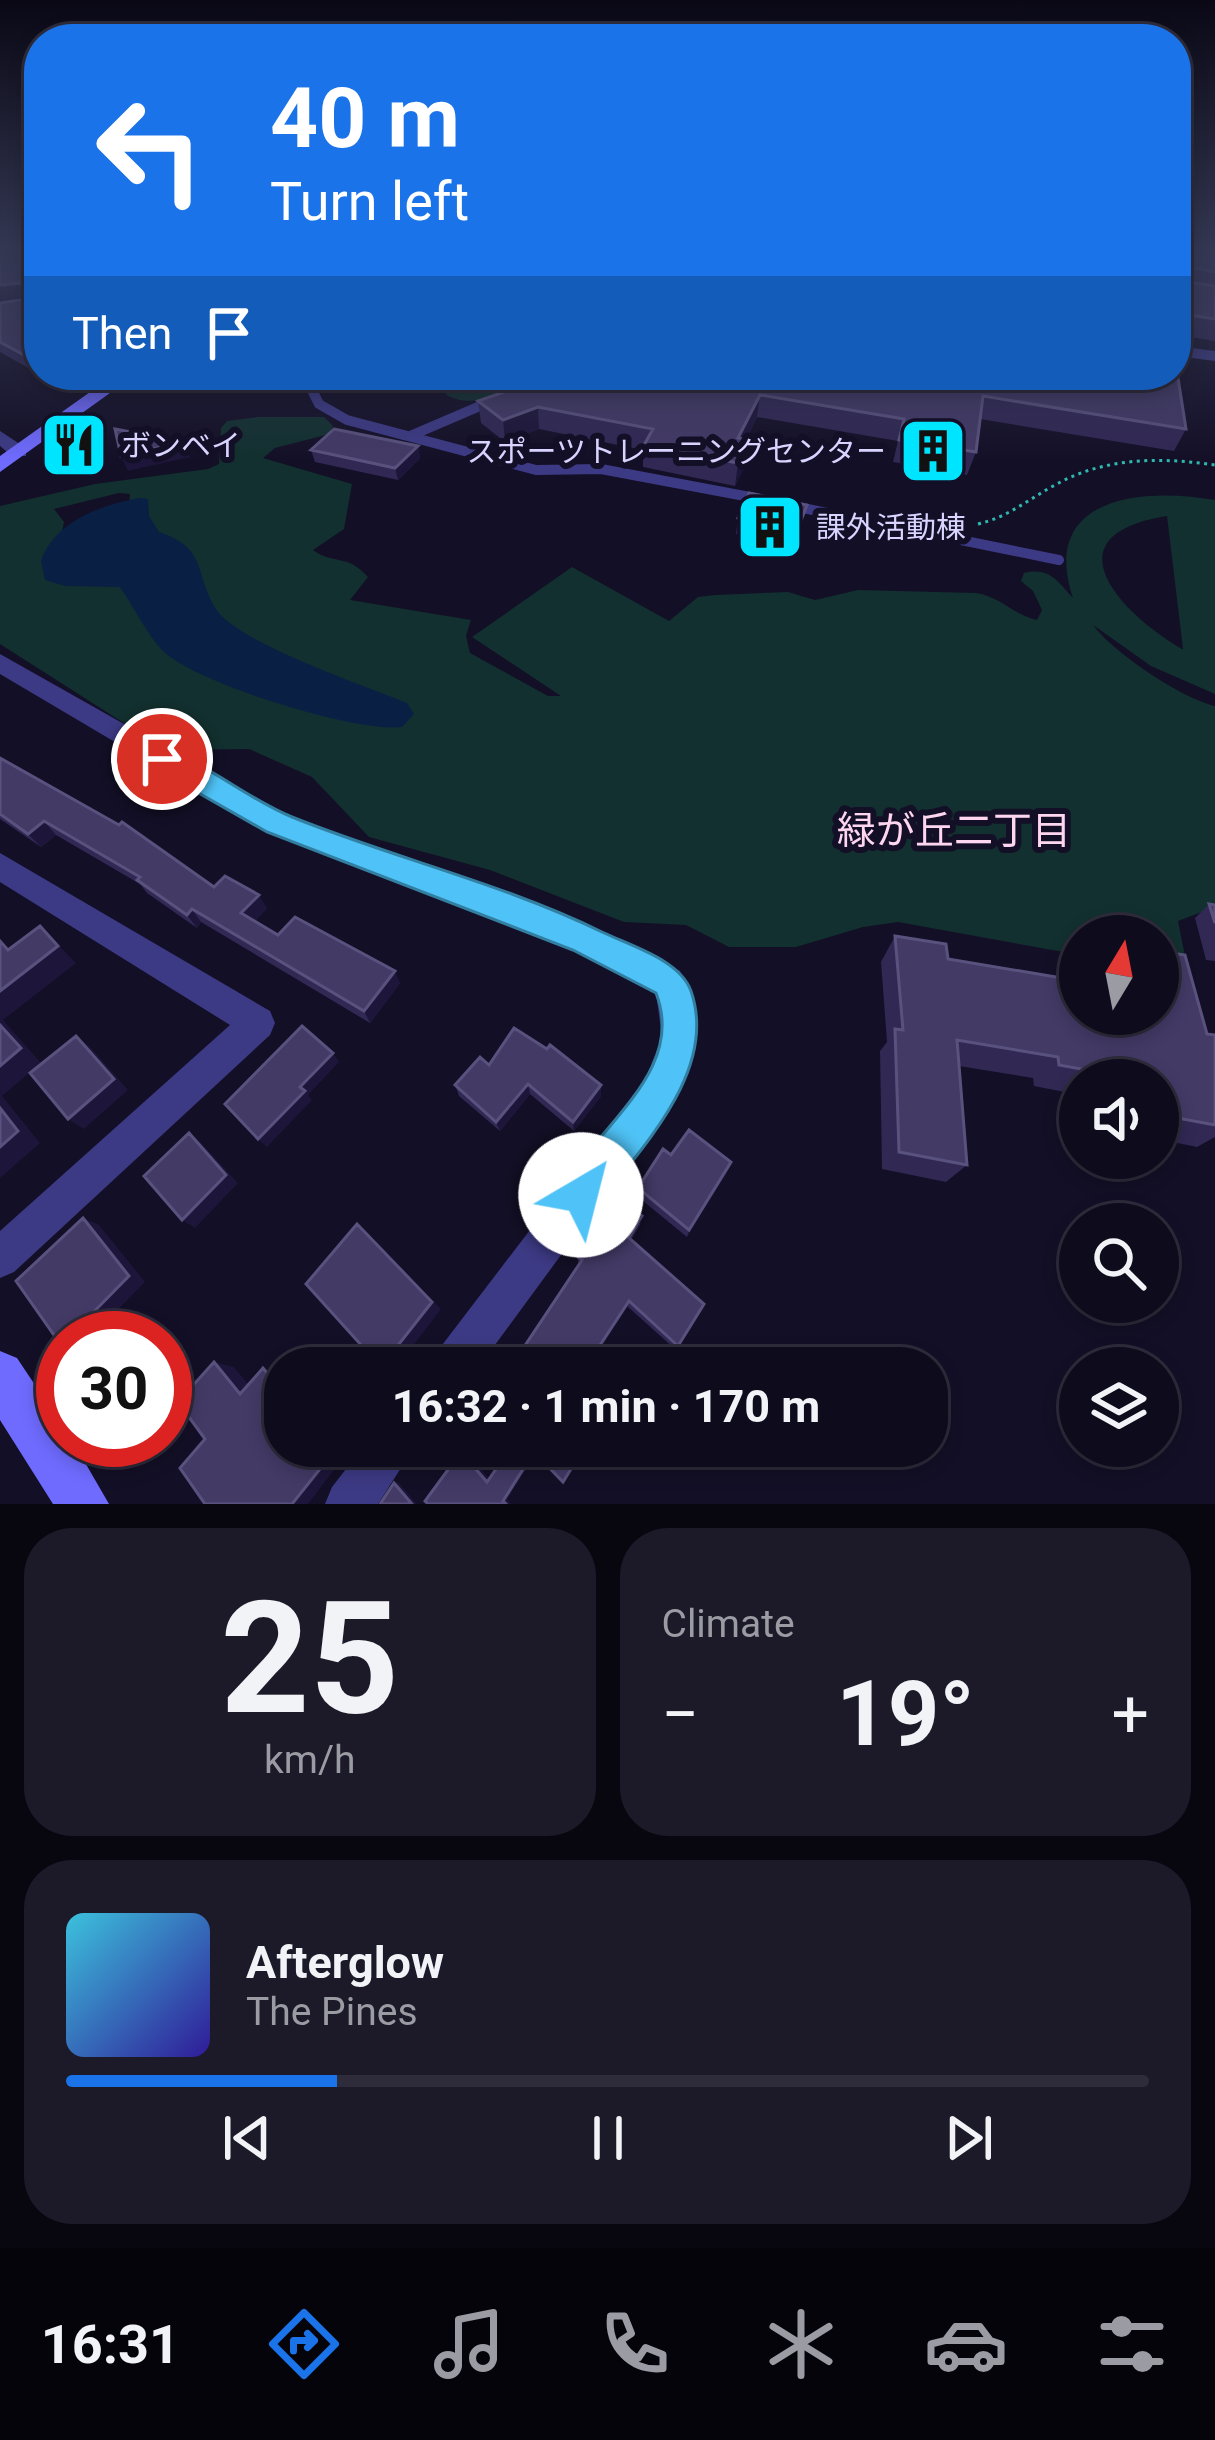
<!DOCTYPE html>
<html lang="en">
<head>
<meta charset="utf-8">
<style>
	:root { --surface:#0e0b1c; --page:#1c1929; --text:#f1f3f6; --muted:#9b9ba3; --line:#2e2b3b; --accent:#1a73e8 }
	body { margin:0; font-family:Roboto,"Noto Sans JP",sans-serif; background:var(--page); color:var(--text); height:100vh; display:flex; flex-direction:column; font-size:45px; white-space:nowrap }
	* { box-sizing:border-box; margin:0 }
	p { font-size:39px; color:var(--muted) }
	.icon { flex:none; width:66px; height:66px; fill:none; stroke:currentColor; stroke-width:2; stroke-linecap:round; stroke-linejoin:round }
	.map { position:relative; height:1504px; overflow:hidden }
	.panel { display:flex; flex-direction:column; gap:24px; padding:24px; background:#08060f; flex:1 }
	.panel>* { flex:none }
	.guide { position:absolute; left:24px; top:24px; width:1167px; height:366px; border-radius:48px; box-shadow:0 6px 18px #0003,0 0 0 3px var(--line); background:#1a73e8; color:#fff; overflow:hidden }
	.needle { width:78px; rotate:10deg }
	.tools { position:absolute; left:1059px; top:915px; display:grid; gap:24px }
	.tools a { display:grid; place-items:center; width:120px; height:120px; border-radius:50%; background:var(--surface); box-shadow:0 6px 18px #0003,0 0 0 3px var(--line); font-size:60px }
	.speed { position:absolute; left:36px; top:1311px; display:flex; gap:24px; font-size:60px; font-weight:700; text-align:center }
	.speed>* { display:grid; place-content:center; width:156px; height:156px; border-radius:50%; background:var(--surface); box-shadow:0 6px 18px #0003,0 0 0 3px var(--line); line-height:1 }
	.speed .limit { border:18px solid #d22; background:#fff; color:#111 }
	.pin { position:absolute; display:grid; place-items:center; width:102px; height:102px; color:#fff; margin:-51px; border:6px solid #fff; border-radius:50%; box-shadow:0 3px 12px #0007 }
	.me { position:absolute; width:132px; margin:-66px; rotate:37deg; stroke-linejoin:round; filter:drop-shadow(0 0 9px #0008) }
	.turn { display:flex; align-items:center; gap:42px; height:252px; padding:0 48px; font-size:54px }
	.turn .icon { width:156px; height:156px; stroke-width:2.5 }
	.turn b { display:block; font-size:84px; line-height:102px }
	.then { display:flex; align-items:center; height:114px; padding:0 48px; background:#0003; gap:24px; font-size:45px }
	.big { font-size:90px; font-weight:700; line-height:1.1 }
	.panel .card { flex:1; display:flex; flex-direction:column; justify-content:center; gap:18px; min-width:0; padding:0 42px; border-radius:48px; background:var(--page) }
	.panel .dial { align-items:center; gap:0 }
	.dial b { font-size:156px; line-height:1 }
	.song { display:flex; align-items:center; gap:36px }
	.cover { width:144px; height:144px; border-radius:18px; background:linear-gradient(135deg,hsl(190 70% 55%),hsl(250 70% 35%)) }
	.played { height:12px; border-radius:6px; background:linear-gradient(90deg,var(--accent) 25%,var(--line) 25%) }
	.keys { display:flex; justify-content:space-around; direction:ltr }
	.heat { display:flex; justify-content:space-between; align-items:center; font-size:66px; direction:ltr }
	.panel .tiles { flex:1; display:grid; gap:24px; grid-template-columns:1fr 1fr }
	.card:last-child { grid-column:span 2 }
	.trip { position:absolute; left:264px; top:1347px; width:684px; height:120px; border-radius:48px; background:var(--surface); box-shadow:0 6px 18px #0003,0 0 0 3px var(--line); font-weight:700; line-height:120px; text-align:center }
	.menu { display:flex; height:192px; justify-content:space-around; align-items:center; background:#06040b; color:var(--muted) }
	.menu .icon { width:84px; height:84px }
	.menu .selected { color:var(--accent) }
	.menu b { font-size:54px; color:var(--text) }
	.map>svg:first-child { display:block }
	.green { fill:#12302f; fill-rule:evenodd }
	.water { fill:#0a1f44 }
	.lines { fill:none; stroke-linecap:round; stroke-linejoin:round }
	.path { stroke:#2fb8b0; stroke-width:3; stroke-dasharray:3 4.5; stroke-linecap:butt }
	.lane-far1 { stroke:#3d3a85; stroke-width:8 }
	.lane { stroke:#3d3a85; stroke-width:10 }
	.street { fill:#3d3a85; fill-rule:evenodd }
	.secondary { fill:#6f6bff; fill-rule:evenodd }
	.wall { fill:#312854 }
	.shaded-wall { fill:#1d163a }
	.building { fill:#433a66; stroke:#5a527e; stroke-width:3 }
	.route { fill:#4fc3f7; stroke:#337fa1; stroke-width:3 }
	.labels { text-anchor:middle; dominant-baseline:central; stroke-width:12; stroke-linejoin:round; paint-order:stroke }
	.far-poi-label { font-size:30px; fill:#d9d4ff; stroke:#130f26; text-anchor:start }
	.neighbourhood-label { font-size:39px; fill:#ffd6f0; stroke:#130f26 }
</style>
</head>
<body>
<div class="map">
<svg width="1215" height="1504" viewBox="0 0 1215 1504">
	<rect width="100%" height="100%" fill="#130f26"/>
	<path class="green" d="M417,375h114l3,3c-29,12 -59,34 -89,16l12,-5v-6z
		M257,417h67l9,9 -4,8 -54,14 -12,10 89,26 -8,45 -31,21c20,15 34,3 55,27l-18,23 121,20 -5,16 4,17 78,43h13l-89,-59 100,-70 97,54 29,-24 17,-2 73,-3 27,8 43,-10 118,3c25,4 36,21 61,27l5,-10 -9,-19 -12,-10 3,-8c26,-6 33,8 49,25 -34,-101 68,-111 142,-98v194l-64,-28 -58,-41c21,28 88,73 122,81v201l-37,14 10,50 -30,-4v-31h-78v19l-182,-33 -35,5 -67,20h-67l-43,-22 -62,-3 -134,-52 -121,-33 -57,-60 -63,-28 -83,1 -166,-106v-138l95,-22 113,-15 11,-5 2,-36 6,-7zM119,493l11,1 -1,10 101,131 -126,-55 -46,-28 6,-30 -10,-13zM1167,516l16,133h-1c-63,-37 -135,-114 -15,-133z"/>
	<path class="water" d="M139,498l9,1 1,17 10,16c49,16 35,41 57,77 22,34 149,77 191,94l7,11 -12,13c-45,6 -208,-44 -240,-77 -16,-17 -28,-43 -42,-63l-55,-1 -20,-6 -4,-19c14,-40 60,-56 98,-63z"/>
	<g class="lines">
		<path class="path" d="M978,524c30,-7 51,-25 77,-39 50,-28 105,-28 160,-20"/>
		<path class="lane-far1" d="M305,375l10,20"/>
		<path class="lane" d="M313,392l6,12 28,16 189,50 65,-1 165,31
			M410,436l84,-36
			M788,505l271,55"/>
		<path class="street" d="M1176,346l39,5v10l-39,-5z
			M0,431l26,17v8h-14l-12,-10z
			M0,654l287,162 309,113 84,42 16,38v28l-24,67 -194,264h-49l7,-15 210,-275 16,-41 -6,-44 -82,-44 -307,-117 -267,-158z
			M0,853l270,158 5,12 -5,12 -256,237 -14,6v-47l230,-206 -230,-143z
			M364,1446h51l-37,58h-53l7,-17z"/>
		<path class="secondary" d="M114,375h21l-135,97v-16z
			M0,1351l17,7 46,69v13h9l37,64h-56l-53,-84z"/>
	</g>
	<path class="wall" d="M39,251v123l-39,-22v-49l33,-5z
		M1176,251h39v90l-30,-5 -3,6 -6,2z
		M41,375h58l-36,12z
		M535,375l486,2v-2h155l10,54 -12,22 -194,-32 -4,33 -9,23 -74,-13 5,-21 -141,-24 -11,23v23l-11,23 -92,-19v-17l-104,-21 -34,13 -24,-19 -3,-22 57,-20z
		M418,446l2,12 -22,22 -83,-18 -4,-12z
		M807,505l-13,41 -58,-12 2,-16z
		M0,758l214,129 53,21 -12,13 23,14 122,48 -30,40 -169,-101 -4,6 -50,-35 -7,-9 -84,-49 -15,12 -41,-28z
		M1209,904l6,1v56l-9,-1 -11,-42z
		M895,936l53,23 267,76v102l-18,10 -39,-8v-59h-78v15l-46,-9 -1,-8 -74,-12 8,99 -21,17 -64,-13 -2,-118 7,-9 -6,-80z
		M489,1065l112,20v11l-27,35 -44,-37 -30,37 -41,-35 -4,-11z
		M671,1155l60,7 -44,75 -50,-41 1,-8z
		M569,1167v4l-16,22 -24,-18 -1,-4z
		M641,1223l-10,17 73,64 -28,46 -98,-88 -1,-6z"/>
	<path class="shaded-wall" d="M35,282l4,14 -39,3v-14z
		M1192,321l-10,21 -6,2v-7l7,-13z
		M57,375h42l-36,12z
		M760,395l-3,22 -21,44 2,-23z
		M538,407l1,22 -34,13 -2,-22z
		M749,440l-3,23 -11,23 3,-23z
		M184,442l6,15 -62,14 -7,-15z
		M418,446l2,12 -22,22 -3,-12z
		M44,821l12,14 -15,12 -13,-13z
		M259,895l8,13 -17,18 -9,-13z
		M192,909l9,13 -4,6 -10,-13z
		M40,926l36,37 -73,57 38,43 -39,33 38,47 -40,35v-187z
		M395,971l5,12 -30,40 -6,-12z
		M76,1036l14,11 38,43 -44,39 -16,-10z
		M333,1053l6,9 -31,33 4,5 -45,47 -9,-8 42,-52z
		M528,1084l2,10 -30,37 -4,-9z
		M601,1085v11l-27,35 -1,-9z
		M189,1133l12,10 37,40 -43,45 -13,-8z
		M731,1162l-3,9 -41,66 2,-7z
		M569,1167v4l-16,22 -1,-4z
		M83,1218l16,7 46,57 -55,56h-22z
		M369,1235l72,74 -45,59 -15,-1z
		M629,1301l-1,5 -40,62h-3z
		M214,1362l20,5 25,31 -19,-4z
		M263,1368l17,4 5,6v17z
		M325,1446h15l6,8 -38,50h-16z
		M461,1452h5l25,29 -4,1z
		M534,1452h3l-30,47 4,5h-5l-3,-3z
		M398,1482l19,22h-5l-18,-21z"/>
	<path class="building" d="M0,251h39v112l-39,-21v-39l33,-5 2,-16 -35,3z
		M1176,251h39v21l-29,-6 -5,4 1,11 33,5v33l-25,-4 2,6 -9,3 -7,-1z
		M1176,365l10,64 -203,-33 -7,56 -77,-12 5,-21 -144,-24 -22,43 11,2 -11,23 -94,-18 9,-16 -115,-22 -35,13 -25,-19 63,-22 -6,-4h471l22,3v-3h148z
		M115,429l69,13 -63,14z
		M334,429l84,17 -23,22 -84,-18z
		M749,493l58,12 -10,26 -59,-13z
		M0,758l119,67 3,-3 92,65 11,-11 34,19 -18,18 37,22 17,-18 100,54 -31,40 -172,-102 -5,6 -50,-35 3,-3 -96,-56 -16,13 -28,-20z
		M1209,904l6,1v18z
		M40,926l18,20 -58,45v-50l8,9z
		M895,936l51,8 2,15 132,22v33h78v-63l27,4 22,79 8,1v90l-43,-8 -9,-40 -50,-10 1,8 -55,-10 -1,-8 -101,-17 10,125 -68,-13 -4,-123 8,1z
		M0,1025l21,23 -21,18z
		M302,1026l31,27 -33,34 5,4 -47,48 -33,-35z
		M514,1028l33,21 3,-4 51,40 -28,37 -45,-38 -32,38 -41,-37 25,-28 9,8z
		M76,1036l38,43 -46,40 -38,-46z
		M0,1108l18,23 -18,16z
		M689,1130l42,32 -42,68 -51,-42 25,-39 8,6z
		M189,1133l37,42 -44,45 -38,-44z
		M542,1148l27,19 -17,22 -24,-18z
		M616,1196l26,20 -13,22 75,66 -26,42 -49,-45 -44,67h-75l72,-108 -5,-4z
		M83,1218l46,58 -61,62h-5l-2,7 -45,-64z
		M357,1224l75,78 -51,65 -75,-83z
		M214,1362l26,32 23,-26 22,27v51h40l7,8 -40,50h-87l-25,-36 25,-29 -27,-37z
		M512,1446h73l-22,36 -29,-30 -31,49 3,3h-78l-3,-3 36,-49 26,30z
		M394,1483l18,21h-32z"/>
	<linearGradient id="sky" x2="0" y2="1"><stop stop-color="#0a0815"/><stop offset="0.54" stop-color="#333752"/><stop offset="1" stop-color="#333752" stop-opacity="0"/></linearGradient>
	<rect width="1215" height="462" fill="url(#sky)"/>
	<path class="route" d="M162,749c46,14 85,50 130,68 102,41 212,67 310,115 29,14 78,28 89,59 28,81 -52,158 -96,218l-14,6 -14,-6 -5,-14c27,-66 126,-120 94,-202l-83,-43 -306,-118 -114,-65 -4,-8z"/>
	<defs>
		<g id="restaurant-square" transform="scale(3.45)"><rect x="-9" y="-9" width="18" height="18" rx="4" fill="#00e5ff" stroke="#130f26"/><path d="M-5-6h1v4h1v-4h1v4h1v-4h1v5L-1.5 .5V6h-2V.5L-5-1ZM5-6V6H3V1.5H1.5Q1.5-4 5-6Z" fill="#111"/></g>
		<g id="building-square" transform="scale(3.45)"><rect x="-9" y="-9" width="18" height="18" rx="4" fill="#00e5ff" stroke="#130f26"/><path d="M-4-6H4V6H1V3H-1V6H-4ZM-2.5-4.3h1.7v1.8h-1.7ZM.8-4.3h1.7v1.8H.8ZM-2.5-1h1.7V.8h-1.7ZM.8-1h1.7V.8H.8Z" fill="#111"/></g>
	</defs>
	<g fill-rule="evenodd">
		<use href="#restaurant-square" x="74" y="445"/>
		<use href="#building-square" x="933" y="451"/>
		<use href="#building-square" x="770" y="527"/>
	</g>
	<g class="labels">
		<g class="far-poi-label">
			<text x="121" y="445">ボンベイ</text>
			<text x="886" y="451" text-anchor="end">スポーツトレーニングセンター</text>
			<text x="816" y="527">課外活動棟</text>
		</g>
		<g class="neighbourhood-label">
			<text x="954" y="831">緑が丘二丁目</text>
		</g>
	</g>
</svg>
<div class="tools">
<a><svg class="needle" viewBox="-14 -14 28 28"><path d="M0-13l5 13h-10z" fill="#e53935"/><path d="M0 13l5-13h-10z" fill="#9b9ba3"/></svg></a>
<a><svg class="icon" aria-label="sound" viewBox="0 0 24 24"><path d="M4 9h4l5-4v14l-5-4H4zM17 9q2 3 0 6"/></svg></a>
<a><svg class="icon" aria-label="search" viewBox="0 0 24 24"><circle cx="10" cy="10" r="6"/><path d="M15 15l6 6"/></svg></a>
<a><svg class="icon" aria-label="layers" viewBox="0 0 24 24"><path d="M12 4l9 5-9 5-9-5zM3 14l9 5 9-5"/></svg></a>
</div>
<div class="speed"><div class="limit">30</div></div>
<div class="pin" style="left:162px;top:759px;background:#d93025"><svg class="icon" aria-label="arrive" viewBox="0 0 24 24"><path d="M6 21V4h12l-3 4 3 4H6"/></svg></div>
<svg class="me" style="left:581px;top:1195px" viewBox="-20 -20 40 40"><circle r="19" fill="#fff"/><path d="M0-13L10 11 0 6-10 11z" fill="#4fc3f7"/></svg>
<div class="trip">16:32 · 1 min · 170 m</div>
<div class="guide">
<div class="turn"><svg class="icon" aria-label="left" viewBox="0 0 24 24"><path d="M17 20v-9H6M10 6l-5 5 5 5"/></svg><div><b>40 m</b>Turn left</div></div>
<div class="then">Then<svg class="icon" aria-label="arrive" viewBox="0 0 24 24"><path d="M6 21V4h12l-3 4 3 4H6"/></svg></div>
</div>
</div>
<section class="panel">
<div class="tiles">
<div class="card dial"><b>25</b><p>km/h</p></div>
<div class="card"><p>Climate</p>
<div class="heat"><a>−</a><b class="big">19°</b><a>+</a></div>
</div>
<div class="card">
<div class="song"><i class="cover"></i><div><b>Afterglow</b><p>The Pines</p></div></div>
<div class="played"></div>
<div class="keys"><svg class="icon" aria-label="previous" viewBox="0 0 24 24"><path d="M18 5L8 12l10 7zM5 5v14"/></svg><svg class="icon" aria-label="pause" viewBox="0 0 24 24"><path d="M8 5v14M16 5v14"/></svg><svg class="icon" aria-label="next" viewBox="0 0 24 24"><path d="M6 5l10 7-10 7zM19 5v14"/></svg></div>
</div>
</div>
</section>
<nav class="menu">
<b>16:31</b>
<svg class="icon selected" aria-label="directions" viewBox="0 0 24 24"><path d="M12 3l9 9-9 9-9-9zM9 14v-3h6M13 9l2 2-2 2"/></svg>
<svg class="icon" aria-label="music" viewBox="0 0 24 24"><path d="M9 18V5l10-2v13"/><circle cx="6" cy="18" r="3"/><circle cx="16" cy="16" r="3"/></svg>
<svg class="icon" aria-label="phone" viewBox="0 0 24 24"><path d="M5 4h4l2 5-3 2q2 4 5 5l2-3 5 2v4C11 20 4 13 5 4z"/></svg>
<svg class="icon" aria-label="climate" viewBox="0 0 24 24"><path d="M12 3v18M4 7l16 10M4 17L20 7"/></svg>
<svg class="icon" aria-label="car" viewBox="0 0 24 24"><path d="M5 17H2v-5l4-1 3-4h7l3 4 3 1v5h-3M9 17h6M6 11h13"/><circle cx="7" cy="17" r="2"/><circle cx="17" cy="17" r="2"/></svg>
<svg class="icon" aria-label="filters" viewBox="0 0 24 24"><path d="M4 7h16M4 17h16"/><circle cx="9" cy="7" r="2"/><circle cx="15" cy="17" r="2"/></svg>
</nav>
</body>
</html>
